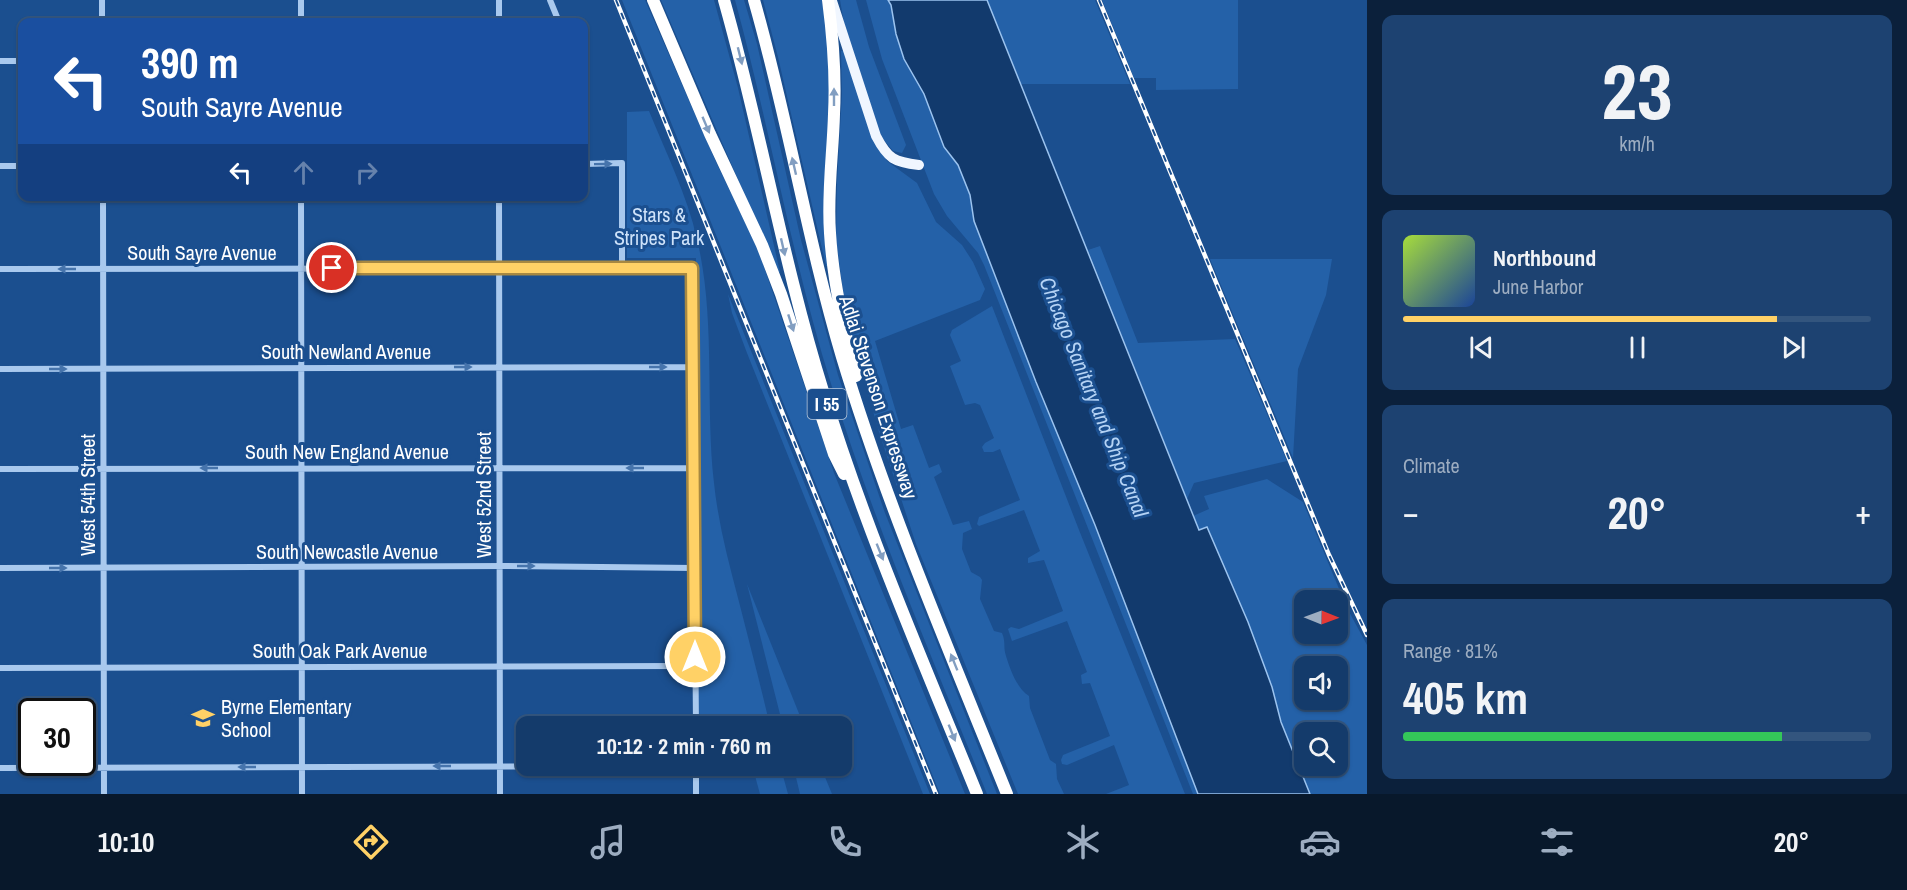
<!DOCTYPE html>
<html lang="en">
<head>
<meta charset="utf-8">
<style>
	:root { --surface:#143b6b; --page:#1d4271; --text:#f1f3f6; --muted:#9dadc1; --line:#33557e; --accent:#ffd166 }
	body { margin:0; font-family:"Archivo Narrow",sans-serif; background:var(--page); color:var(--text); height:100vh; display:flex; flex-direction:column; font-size:22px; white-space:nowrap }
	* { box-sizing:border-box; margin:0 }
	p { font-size:20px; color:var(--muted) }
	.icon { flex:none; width:33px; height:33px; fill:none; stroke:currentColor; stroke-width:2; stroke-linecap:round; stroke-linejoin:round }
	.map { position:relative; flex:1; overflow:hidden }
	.drawer { display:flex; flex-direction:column; gap:15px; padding:15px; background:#0b203b; width:540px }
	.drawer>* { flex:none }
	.banner { position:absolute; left:18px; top:18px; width:570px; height:183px; border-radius:12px; box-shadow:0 2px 4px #0004,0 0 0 2px var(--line); background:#1a4fa0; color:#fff; overflow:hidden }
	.needle { width:39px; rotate:91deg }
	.tools { position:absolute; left:1294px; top:590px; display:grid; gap:12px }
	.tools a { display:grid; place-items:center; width:54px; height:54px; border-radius:12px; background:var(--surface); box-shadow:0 2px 4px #0004,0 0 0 2px var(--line); font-size:30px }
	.speed { position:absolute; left:18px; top:698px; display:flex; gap:12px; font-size:30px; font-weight:700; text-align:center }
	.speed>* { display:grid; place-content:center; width:78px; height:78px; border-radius:50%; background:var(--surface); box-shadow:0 2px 4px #0004,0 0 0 2px var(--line); line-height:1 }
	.speed .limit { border:3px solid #111; border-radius:9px; background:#fff; color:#111 }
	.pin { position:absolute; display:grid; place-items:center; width:51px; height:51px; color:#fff; margin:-26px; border:3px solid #fff; border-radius:50%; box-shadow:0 2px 6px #0007 }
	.me { position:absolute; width:66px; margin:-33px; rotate:0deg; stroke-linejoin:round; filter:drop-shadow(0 0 4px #0008) }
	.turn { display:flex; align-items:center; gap:21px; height:126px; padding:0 24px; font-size:27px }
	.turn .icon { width:78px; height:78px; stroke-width:2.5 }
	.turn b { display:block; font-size:42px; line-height:51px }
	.lanes { display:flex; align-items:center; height:57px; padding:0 24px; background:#0003; justify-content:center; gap:30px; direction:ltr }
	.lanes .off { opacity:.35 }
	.big { font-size:45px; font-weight:700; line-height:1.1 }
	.drawer .tile { flex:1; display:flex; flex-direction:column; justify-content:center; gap:9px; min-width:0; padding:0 21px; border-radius:12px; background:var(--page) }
	.drawer .dial { align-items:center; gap:0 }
	.dial b { font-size:78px; line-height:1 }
	.song { display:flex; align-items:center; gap:18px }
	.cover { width:72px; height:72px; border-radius:9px; background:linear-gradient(135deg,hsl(80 70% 55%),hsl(220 70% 35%)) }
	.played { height:6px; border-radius:3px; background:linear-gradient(90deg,var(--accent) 80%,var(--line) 80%) }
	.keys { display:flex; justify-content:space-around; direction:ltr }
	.heat { display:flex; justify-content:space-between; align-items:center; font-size:33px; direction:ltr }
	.charge { height:9px; border-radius:4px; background:linear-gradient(90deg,#34c759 81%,var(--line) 0) }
	.trip { position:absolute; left:516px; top:716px; width:336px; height:60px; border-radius:12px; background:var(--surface); box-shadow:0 2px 4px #0004,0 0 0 2px var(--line); font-weight:700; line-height:60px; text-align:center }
	.tabs { display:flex; height:96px; justify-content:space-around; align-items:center; background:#08182b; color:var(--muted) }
	.tabs .icon { width:42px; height:42px }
	.tabs .selected { color:var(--accent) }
	.tabs b { font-size:27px; color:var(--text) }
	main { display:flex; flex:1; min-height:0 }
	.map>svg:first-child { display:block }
	.green { fill:#2461a8; fill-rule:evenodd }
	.water { fill:#123a6d; stroke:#9cc4f0; stroke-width:1.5 }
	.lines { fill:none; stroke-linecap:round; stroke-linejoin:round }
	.street { stroke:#a9c9ee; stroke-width:6 }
	.primary { stroke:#f0f6ff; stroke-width:10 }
	.highway { stroke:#fff; stroke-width:12 }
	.rail-casing { stroke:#fff; stroke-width:4.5 }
	.rail { stroke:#1b4f8f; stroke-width:2; stroke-dasharray:7; stroke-linecap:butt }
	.oneway { fill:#829ec1 }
	.oneway2 { fill:#4674ac }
	.route-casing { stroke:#a68842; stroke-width:15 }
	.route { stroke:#ffd166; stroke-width:10 }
	.labels { text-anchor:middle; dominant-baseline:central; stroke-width:6; stroke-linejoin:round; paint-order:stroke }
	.shield { fill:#1b4f8f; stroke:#bbcadd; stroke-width:1.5 }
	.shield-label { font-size:18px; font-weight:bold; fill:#fff }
	.park-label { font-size:20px; fill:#cfe3fa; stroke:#1b4f8f }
	.street-label { font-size:20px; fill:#fff; stroke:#1b4f8f }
	.poi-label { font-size:20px; fill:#fff; stroke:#1b4f8f; text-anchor:start }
	.water-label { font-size:21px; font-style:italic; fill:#b5d3f5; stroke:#1b4f8f }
</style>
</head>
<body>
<main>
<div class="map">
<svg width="1367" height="794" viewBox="0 0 1367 794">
	<rect width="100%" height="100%" fill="#1b4f8f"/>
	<path class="green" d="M622,0h23l71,162 42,87 76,224 131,321h-25z
		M661,0h53l24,88 42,184 -2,1z
		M735,0h9l13,44 44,196 37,135 47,138 112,281h-10c-54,-135 -112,-268 -155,-407 -40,-127 -62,-259 -97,-387z
		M763,0h59l8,55 -2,211h-2l-48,-209z
		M840,0h16l13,47 37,98 -4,8 -9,-2 -14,-17 -35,-111z
		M866,0h22l3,5 5,29 8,25 20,35 20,53 14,18 12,30 4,26 62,161 59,143 103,269h-5l-209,-529 -6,-12 -31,-37 -13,-22 -52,-135z
		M987,0h108l35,84h-109z
		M1102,0h136v89l-82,1v-12h-22z
		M845,50l30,90 12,21 30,22 19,39 26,23 11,17 12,27 -5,11 -105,41 26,88 12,-4 16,43 10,-4 3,8 -8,5 19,48 16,-4 3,8 -9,4 -1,16 9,23 9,5 2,3 -2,19 14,32 8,2c4,9 1,14 4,23 4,13 11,33 23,40l1,12 20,52 6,4 1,15 7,15h-46l-102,-250 -37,-112 -25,-87 -9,-39 -9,-67 1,-57 5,-88 -1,-43z
		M649,111c17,42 38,84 48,128 19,80 8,163 17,244 4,39 14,77 24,115 11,43 22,85 32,128h-71l-3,-111v-357h-69v-146z
		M1100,246l38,97 97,-4 52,122 -93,22 -7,16 -99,-249z
		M1210,259h122l-6,36 -28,74 -5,89z
		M728,294l202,500h-7l-176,-441 -15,-40z
		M992,306l87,224 106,264h-79l23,-9 -15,-40 -47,20 -5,-1 -1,-4 2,-5 47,-19 -20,-53 -8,1 -1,-9 6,-3 -20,-51 -55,20 -4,-12 3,-2 8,2 44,-18 -19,-51 -16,3v-5l12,-7 -16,-41 -45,16 -2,-2 2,-7 41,-17 -20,-51 -7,3h-9l-2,-5 3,-4 9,-5 -14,-33 -5,-2 -10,2 -15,-39 11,-5 -11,-26 2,-5z
		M1267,479l36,23 44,106 20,37v149h-57l-29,-72 -9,-35 -66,-160 -7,3 -6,-14 16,-7 -5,-13zM1305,600h33v33h-33zM1305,666h33v33h-33zM1305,732h33v33h-33z
		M747,584l57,142h-21z
		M752,765h28l8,29h-28z
		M793,765h27l12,29h-32z"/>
	<path class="water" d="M888,0h99l212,530 8,-3 41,95 24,65 9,35 29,72h-112l-103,-269 -59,-143 -62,-161 -4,-26 -12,-30 -14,-18 -20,-53 -20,-35 -8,-25 -5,-29z"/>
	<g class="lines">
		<path class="street" d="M102,0v22
			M301,0v22
			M499,0v22
			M550,0l9,22
			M0,61h22
			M584,164l38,-1v105
			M0,166h22
			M103,196l1,598
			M301,196l1,598
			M499,196l1,598
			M0,269l692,-1 4,458
			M0,369l693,-2
			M0,469l694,-1
			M0,568l508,-2 186,2
			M0,668l680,-2
			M696,765v29
			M0,768l696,-2"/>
		<path class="primary" d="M832,1l44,135c12,23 18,26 43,29"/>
		<path class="highway" d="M653,0l57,134 52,111 19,49 53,160 10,20
			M724,0c37,130 59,263 99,391 42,137 100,270 154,403
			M754,0c34,118 53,239 88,357 45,149 107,293 165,437
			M828,0c5,38 8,76 6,114 -1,39 -7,79 -4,119 3,49 14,96 26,143"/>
		<g class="rail-casing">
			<path id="rail" d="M616,0l320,794
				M1099,0l230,555 38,80"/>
		</g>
		<use href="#rail" class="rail"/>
	</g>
	<defs><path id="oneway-solid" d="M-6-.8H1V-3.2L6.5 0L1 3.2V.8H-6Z" transform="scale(1.5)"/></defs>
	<g class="oneway">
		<use href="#oneway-solid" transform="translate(740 56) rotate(76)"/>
		<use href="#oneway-solid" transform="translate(834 97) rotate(-90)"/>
		<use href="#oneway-solid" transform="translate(706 125) rotate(67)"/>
		<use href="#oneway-solid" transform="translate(794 166) rotate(-103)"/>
		<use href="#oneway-solid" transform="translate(783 247) rotate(77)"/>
		<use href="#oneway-solid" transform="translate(791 323) rotate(72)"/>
		<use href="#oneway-solid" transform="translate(880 552) rotate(68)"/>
		<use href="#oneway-solid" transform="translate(954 662) rotate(-112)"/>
		<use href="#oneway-solid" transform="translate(952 733) rotate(68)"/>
	</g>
	<g class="oneway2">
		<use href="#oneway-solid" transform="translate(603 164) rotate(-1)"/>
		<use href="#oneway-solid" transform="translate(67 269) rotate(180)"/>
		<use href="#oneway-solid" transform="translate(463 367)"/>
		<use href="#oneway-solid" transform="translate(658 367)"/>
		<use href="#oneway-solid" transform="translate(58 369)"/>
		<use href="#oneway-solid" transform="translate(209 468) rotate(180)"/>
		<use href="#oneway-solid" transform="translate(635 468) rotate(180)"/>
		<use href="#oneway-solid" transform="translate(526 566)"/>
		<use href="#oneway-solid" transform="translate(58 568)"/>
		<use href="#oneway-solid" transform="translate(442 766) rotate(180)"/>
		<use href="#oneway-solid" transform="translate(247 767) rotate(180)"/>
	</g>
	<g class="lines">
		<g class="route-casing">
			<path id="route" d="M332,268h360l3,389"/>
		</g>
		<use href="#route" class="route"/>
	</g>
	<defs>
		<g id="school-bare" transform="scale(1.8)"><path d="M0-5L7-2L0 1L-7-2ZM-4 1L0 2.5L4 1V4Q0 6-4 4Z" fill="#ffd166" stroke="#1b4f8f" stroke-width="2.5" paint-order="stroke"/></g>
	</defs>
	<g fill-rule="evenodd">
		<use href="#school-bare" x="203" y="718"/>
	</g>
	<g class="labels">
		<rect class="shield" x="807.5" y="389" width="39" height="30" rx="4.5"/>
		<g class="shield-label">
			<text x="827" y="404">I 55</text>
		</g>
		<g class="park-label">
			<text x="659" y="214">Stars &amp;<tspan x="659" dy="23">Stripes Park</tspan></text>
		</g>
		<g class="street-label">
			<text x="202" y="252">South Sayre Avenue</text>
			<text x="346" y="351">South Newland Avenue</text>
			<text transform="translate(879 397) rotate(72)">Adlai Stevenson Expressway</text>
			<text x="347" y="451">South New England Avenue</text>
			<text transform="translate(87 495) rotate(-90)">West 54th Street</text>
			<text transform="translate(483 495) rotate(-90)">West 52nd Street</text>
			<text x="347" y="551">South Newcastle Avenue</text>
			<text x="340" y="650">South Oak Park Avenue</text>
		</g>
		<g class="poi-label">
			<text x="221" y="706">Byrne Elementary<tspan x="221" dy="23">School</tspan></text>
		</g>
		<g class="water-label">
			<text transform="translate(1094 397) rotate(68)">Chicago Sanitary and Ship Canal</text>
		</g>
	</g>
</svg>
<div class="tools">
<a><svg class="needle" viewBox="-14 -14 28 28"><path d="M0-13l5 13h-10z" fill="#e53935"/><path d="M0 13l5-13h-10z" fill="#9dadc1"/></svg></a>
<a><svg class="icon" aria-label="sound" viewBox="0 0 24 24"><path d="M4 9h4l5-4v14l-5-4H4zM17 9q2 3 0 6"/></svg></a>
<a><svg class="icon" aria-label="search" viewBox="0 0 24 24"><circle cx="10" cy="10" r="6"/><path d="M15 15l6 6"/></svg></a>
</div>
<div class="speed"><div class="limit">30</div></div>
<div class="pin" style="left:332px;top:268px;background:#d93025"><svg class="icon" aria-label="arrive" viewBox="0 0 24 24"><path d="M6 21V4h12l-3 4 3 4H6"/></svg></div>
<svg class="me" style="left:695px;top:657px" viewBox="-20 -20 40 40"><circle r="17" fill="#ffd166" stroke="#fff" stroke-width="3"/><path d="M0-11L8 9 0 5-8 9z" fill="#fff"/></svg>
<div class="trip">10:12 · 2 min · 760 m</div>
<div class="banner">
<div class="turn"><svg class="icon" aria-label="left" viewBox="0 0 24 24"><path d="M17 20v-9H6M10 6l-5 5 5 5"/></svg><div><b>390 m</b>South Sayre Avenue</div></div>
<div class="lanes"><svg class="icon" aria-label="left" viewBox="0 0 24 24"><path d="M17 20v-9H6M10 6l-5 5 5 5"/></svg><svg class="icon off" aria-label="ahead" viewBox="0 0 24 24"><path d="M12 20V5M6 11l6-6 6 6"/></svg><svg class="icon off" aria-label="right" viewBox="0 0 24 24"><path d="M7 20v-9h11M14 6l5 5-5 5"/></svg></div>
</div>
</div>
<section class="drawer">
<div class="tile dial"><b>23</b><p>km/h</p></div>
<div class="tile">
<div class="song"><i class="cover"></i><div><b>Northbound</b><p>June Harbor</p></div></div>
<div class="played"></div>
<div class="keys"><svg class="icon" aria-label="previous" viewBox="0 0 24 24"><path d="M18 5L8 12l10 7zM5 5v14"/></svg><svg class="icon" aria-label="pause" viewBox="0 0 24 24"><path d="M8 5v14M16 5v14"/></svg><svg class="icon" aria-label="next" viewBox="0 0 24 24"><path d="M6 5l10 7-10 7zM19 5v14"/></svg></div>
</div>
<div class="tile"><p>Climate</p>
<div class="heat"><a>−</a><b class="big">20°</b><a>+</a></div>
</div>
<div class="tile"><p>Range · 81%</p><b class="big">405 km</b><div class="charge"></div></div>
</section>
</main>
<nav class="tabs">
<b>10:10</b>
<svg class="icon selected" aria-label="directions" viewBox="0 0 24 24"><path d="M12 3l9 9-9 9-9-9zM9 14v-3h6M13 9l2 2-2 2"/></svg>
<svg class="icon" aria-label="music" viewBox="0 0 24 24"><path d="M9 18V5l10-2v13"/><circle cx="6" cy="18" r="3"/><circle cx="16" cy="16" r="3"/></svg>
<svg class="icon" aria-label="phone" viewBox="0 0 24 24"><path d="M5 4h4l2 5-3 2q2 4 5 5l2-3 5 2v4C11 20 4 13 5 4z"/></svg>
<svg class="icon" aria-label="climate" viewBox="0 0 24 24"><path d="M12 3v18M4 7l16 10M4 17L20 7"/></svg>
<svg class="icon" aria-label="car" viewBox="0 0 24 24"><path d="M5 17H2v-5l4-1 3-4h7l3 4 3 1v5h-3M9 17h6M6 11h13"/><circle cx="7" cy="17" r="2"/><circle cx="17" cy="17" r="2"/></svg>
<svg class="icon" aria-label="filters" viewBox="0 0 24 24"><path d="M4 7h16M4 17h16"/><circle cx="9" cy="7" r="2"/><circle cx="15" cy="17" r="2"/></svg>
<b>20°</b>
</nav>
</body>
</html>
